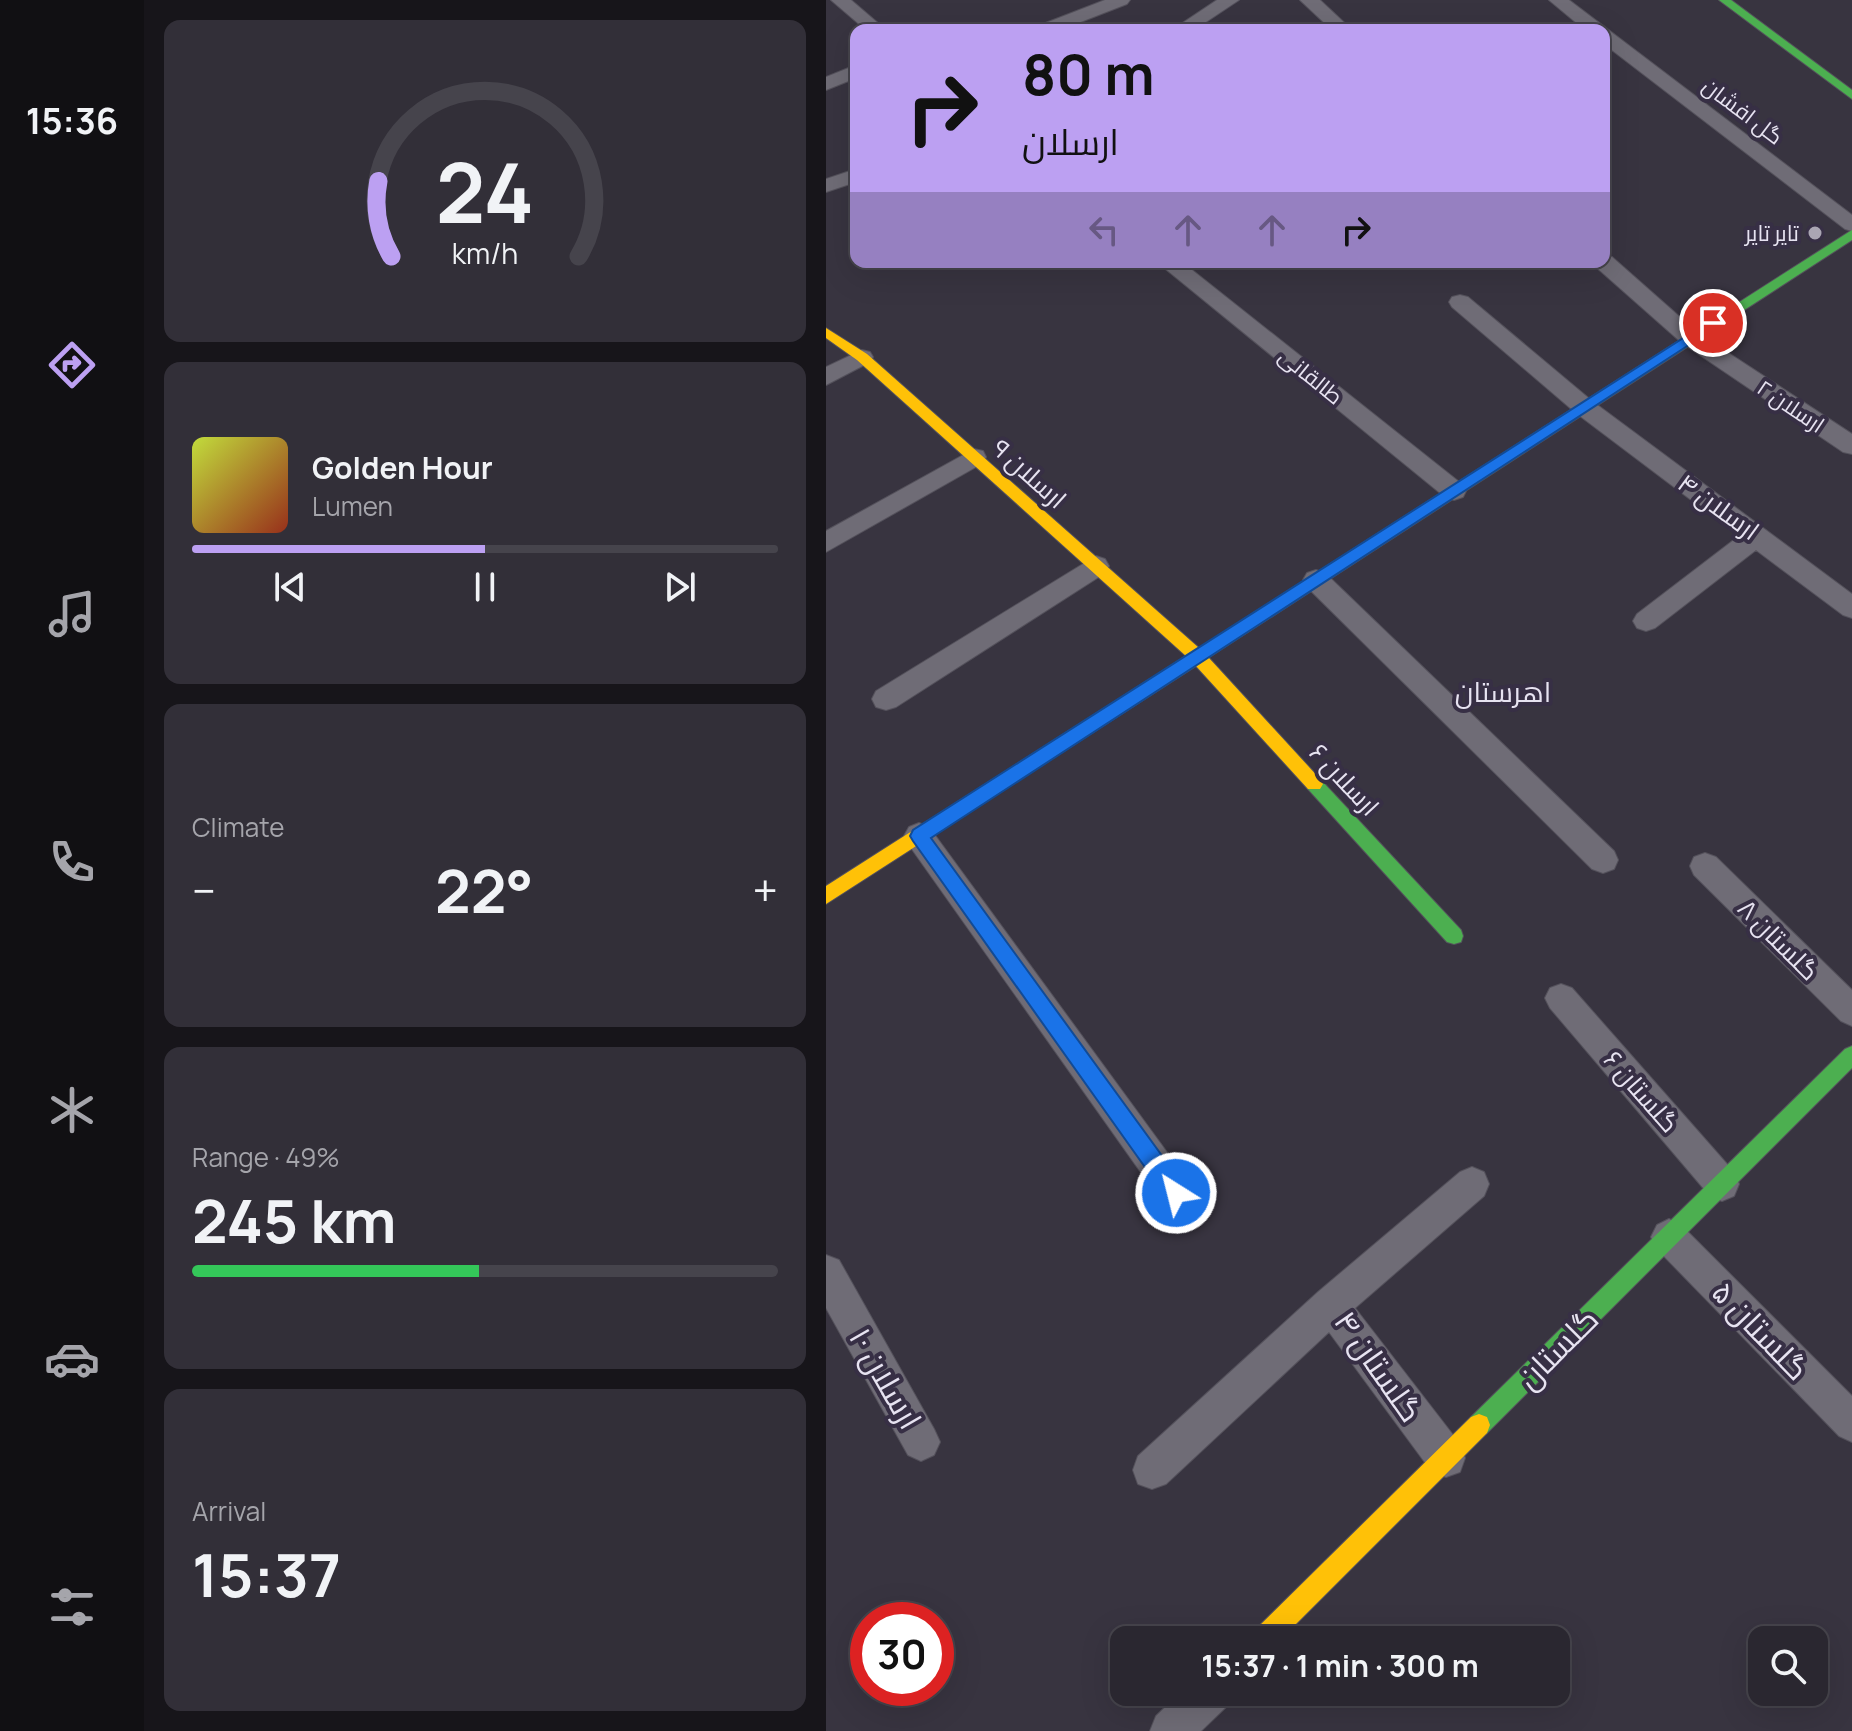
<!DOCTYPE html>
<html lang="en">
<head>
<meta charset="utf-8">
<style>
	:root { --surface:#2a2730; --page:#322f38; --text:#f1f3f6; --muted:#a5a5ab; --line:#46444c; --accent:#bca0f2 }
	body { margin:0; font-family:Manrope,Cairo,sans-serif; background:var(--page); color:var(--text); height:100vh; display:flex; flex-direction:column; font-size:30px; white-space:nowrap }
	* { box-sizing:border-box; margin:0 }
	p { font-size:26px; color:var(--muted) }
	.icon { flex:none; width:44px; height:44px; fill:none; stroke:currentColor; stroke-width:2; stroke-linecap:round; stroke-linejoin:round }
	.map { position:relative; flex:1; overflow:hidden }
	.sheet { display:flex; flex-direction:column; gap:20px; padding:20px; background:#17151a; width:682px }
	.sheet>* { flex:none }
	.banner { position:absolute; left:24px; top:24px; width:760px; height:244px; border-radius:16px; box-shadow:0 8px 32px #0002,0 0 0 2px var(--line); background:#bca0f2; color:#111; overflow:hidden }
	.fabs { position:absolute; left:922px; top:1626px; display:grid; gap:16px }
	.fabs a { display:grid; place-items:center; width:80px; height:80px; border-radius:16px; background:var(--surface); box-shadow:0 8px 32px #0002,0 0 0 2px var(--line); font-size:40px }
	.speed { position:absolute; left:24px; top:1602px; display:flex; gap:16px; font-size:40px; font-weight:700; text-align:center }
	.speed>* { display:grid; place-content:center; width:104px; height:104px; border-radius:50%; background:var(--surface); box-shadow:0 8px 32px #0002,0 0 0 2px var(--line); line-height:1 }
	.speed .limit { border:12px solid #d22; background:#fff; color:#111 }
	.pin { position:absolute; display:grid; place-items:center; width:68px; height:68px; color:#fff; margin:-34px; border:4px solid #fff; border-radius:50%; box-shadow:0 2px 8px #0007 }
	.me { position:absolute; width:88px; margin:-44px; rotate:324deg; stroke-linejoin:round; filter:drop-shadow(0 0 6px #0008) }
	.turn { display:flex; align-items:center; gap:28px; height:168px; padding:0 40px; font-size:36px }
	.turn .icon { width:104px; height:104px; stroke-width:2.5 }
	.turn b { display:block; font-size:56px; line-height:68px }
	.lanes { display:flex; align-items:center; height:76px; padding:0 40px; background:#0003; justify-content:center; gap:40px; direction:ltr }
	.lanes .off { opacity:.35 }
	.big { font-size:60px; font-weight:700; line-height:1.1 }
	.sheet .widget { flex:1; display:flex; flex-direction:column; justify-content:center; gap:12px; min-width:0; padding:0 28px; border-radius:16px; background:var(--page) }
	.sheet .dial { align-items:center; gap:0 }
	.dial svg { height:208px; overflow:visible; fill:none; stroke:var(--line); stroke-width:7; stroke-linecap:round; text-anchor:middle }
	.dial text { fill:var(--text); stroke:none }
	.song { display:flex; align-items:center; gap:24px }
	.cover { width:96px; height:96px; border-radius:12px; background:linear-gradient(135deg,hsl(70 70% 55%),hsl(10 70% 35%)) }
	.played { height:8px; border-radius:4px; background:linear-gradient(90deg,var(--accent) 50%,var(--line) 50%) }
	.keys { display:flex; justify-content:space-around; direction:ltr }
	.heat { display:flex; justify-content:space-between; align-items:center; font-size:44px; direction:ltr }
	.charge { height:12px; border-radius:6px; background:linear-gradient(90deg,#34c759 49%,var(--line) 0) }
	.trip { position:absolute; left:284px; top:1626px; width:460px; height:80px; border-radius:16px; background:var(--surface); box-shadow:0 8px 32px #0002,0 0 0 2px var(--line); font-weight:700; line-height:80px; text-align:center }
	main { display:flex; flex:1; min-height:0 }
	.tabs { display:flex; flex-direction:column; width:144px; justify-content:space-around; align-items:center; background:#111013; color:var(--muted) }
	.tabs .icon { width:56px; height:56px }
	.tabs .current { color:var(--accent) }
	.tabs b { font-size:36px; color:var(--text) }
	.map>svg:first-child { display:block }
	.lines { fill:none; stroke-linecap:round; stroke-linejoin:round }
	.street-casing { stroke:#54515b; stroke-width:2 }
	.fast-casing { stroke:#54515b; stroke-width:2 }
	.slow-casing { stroke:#54515b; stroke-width:2 }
	.street { fill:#6f6c76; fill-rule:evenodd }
	.fast { fill:#4caf50; fill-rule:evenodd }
	.slow { fill:#ffc107; fill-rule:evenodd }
	.route { fill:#1a73e8; stroke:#114b97; stroke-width:2 }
	.poi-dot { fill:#aaa6b3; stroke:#372f45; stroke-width:3 }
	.labels { text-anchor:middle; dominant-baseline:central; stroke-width:8; stroke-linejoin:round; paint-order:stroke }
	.far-street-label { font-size:22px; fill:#e7e3f1; stroke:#372f45 }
	.far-poi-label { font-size:22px; fill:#e7e3f1; stroke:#372f45; text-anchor:end }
	.street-label { font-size:26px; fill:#e7e3f1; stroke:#372f45 }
	.neighbourhood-label { font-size:28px; fill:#e7e3f1; stroke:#372f45 }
	.near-street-label { font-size:32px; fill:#e7e3f1; stroke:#372f45 }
</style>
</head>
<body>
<main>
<nav class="tabs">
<b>15:36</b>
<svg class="icon current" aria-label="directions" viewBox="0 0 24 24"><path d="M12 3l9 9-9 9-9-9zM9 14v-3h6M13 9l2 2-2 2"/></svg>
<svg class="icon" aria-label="music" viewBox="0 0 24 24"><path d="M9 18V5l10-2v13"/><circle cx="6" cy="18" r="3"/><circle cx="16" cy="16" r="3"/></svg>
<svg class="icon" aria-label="phone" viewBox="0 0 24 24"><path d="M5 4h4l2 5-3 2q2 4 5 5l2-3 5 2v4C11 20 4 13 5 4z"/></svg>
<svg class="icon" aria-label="climate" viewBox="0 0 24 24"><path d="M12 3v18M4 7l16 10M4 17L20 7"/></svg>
<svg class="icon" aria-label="car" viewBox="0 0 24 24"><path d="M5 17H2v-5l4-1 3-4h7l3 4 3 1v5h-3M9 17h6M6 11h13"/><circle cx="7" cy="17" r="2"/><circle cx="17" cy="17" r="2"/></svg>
<svg class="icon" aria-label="filters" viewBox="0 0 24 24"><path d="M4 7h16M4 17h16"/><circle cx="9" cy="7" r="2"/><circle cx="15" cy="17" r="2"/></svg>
</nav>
<section class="sheet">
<div class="widget dial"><svg viewBox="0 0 100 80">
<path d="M14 69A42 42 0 1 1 86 69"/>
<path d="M14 69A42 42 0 0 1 9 40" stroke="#bca0f2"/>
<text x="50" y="56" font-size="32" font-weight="700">24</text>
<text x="50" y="72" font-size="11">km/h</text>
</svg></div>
<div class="widget">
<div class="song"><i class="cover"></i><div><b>Golden Hour</b><p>Lumen</p></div></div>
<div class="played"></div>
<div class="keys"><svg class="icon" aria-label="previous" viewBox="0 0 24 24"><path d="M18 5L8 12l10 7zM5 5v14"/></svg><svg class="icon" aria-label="pause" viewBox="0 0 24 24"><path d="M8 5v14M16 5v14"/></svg><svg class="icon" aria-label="next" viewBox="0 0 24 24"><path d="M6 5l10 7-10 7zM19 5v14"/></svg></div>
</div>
<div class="widget"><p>Climate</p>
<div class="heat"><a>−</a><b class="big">22°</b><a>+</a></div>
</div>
<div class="widget"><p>Range · 49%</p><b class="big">245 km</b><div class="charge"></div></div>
<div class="widget"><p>Arrival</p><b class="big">15:37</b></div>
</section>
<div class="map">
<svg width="1026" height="1731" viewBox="0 0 1026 1731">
	<rect width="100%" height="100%" fill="#383440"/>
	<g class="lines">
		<g class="street-casing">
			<path id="street" d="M5,0h20l35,30h-20z
				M279,0h25l-3,4 -67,26 -20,-2 3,-4z
				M391,0h22l-45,30h-22z
				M474,0h20l32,30h-20z
				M723,0h20l283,215v16l-7,-2 -241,-185v-14h-19z
				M30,65v13l-30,12v-13z
				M30,169v13l-30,10v-13z
				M778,255l8,2 86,76 154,101v20l-9,-2 -161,-109 -86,-76 -3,-5h11z
				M331,262h25l281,223 3,6 -3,6 -9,3 -9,-3z
				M634,295l8,2 124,104 260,193v24l-9,-3 -87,-65 -101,78 -9,3 -9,-3 -4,-7 4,-7 102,-78 -163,-123 -124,-106 -3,-5 3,-5z
				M36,350l8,2 3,5 -3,5 -44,23v-18z
				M148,449l9,2 3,6 -3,6 -157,89v-21z
				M270,556l9,3 4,7 -4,7 -209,134 -10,3 -10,-3 -4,-8 4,-8z
				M490,570l9,3 289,278 4,9 -4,9 -11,4 -11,-4 -285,-282 -4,-7 4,-7z
				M93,823l10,4 259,354 5,12 -5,12 -12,5 -12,-5 -255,-360 -5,-9 5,-9z
				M879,853l11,4 136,133v36l-11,-5 -147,-146 -4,-9 4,-9z
				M735,984l11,4 162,184 5,12 -5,12 -12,5 -12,-5 -160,-188 -5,-10 5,-10z
				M646,1167l12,5 5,12 -5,12 -129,112 105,136 5,14 -5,14 -14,5 -14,-5 -103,-140 -163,152 -14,5 -14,-5 -5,-14 5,-14 180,-164 142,-120z
				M843,1219l12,6 171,171v46l-13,-6 -182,-187 -6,-12 6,-12z
				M0,1255l13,5 95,169 6,13 -6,13 -13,6 -13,-6 -82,-147z
				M355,1692h51l-6,15 -25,24h-51l6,-15z"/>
		</g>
		<g class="fast-casing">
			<path id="fast" d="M893,0h12l121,90v9z
				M1026,230v10l-641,416h-12l-2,-4 2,-4z
				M488,777l6,2 141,151 2,6 -2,6 -7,2 -7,-2 -139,-153 -3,-5 3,-5z
				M1026,1046v22l-365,365 -8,3 -8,-3 -3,-8 3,-8 374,-368z"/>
		</g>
		<g class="slow-casing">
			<path id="slow" d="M0,328l41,26 332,294h12l2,4 -4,6 111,121 3,5 -3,5h-12l-112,-123 -370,238v-18l360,-230 -329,-296 -31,-22z
				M653,1414l8,3 3,8 -3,8 -207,207h-29l3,-9 217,-214z"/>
		</g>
		<use href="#street" class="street"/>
		<use href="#fast" class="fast"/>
		<use href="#slow" class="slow"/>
	</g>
	<path class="route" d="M887,319l7,4 -2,3 -787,512 253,348 3,7 -3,8 -8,3 -7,-3 -256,-360 -3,-5 3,-6z"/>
	<circle class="poi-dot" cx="989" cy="233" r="8"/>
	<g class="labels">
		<g class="far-street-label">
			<text transform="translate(917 111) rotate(37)">گل افشان</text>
			<text transform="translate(485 376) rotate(39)">طالقانی</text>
			<text transform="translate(965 406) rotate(34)">ارسلان ۲</text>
		</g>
		<g class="far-poi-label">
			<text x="973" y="233">تایر تایر</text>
		</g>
		<g class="street-label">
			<text transform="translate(204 473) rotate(42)">ارسلان ۹</text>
			<text transform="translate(893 506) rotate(36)">ارسلان ۴</text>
			<text transform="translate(519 779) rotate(47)">ارسلان ۶</text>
			<text transform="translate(953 939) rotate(45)">گلستان ۸</text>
			<text transform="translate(816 1091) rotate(49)">گلستان ۶</text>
		</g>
		<g class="neighbourhood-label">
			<text x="677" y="691">اهرستان</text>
		</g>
		<g class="near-street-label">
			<text transform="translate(935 1330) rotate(46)">گلستان ۵</text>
			<text transform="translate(731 1348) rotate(-45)">گلستان</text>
			<text transform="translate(553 1366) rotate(55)">گلستان ۴</text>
			<text transform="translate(60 1378) rotate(60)">ارسلان ۱۰</text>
		</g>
	</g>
</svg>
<div class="fabs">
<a><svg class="icon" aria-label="search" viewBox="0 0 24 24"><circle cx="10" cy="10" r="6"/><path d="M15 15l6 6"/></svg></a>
</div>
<div class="speed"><div class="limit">30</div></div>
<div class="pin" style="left:887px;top:323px;background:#d93025"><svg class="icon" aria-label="arrive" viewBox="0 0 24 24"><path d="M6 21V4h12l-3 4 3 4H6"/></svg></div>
<svg class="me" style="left:350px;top:1193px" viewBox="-20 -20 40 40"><circle r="17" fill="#1a73e8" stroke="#fff" stroke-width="3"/><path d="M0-11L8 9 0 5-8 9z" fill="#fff"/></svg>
<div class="trip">15:37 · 1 min · 300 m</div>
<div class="banner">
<div class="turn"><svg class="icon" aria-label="right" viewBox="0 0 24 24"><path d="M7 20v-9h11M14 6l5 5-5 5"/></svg><div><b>80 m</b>ارسلان</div></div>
<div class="lanes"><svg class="icon off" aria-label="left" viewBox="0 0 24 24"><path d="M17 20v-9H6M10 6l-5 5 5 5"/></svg><svg class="icon off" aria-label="ahead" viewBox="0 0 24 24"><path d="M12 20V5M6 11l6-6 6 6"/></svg><svg class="icon off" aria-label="ahead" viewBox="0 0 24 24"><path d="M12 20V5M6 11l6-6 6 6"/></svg><svg class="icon" aria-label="right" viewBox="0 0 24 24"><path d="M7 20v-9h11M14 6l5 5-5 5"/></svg></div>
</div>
</div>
</main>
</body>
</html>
